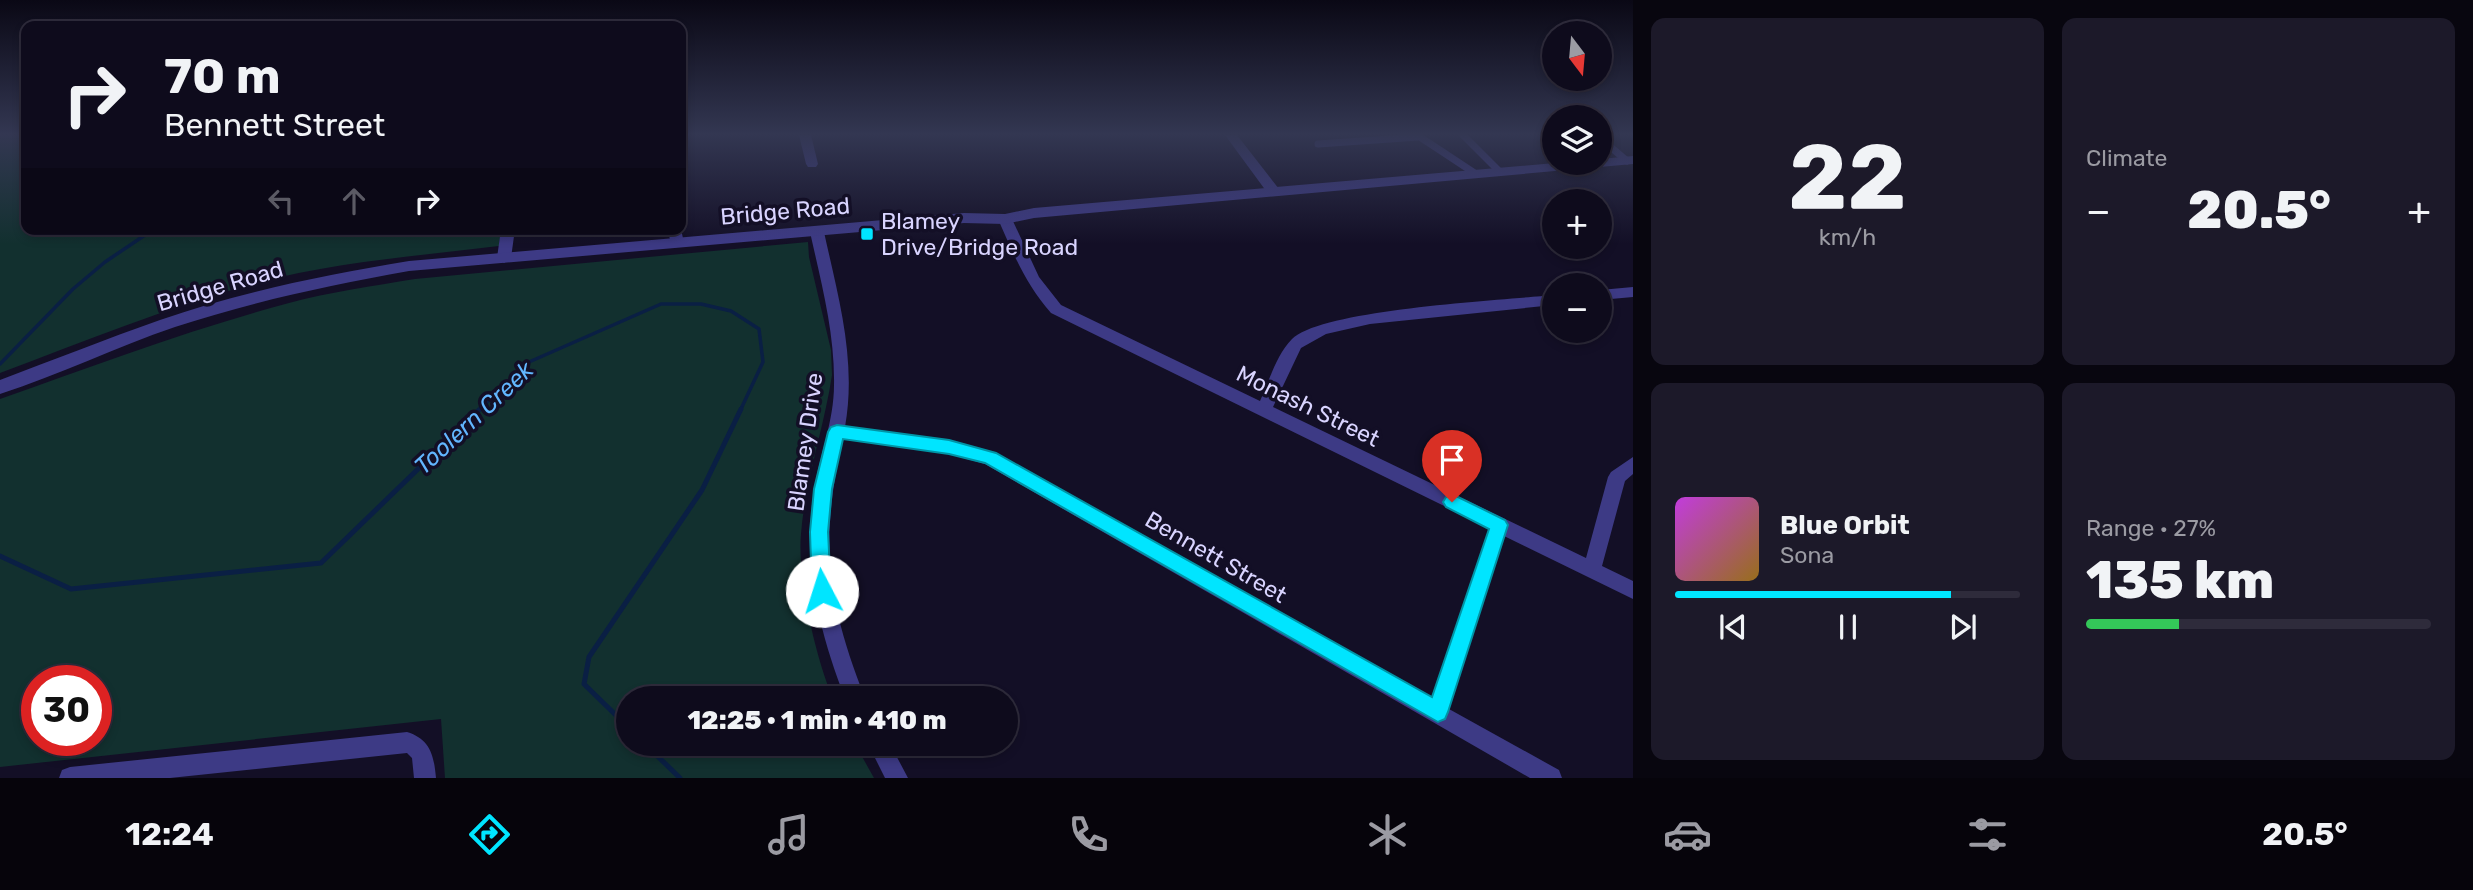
<!DOCTYPE html>
<html lang="en">
<head>
<meta charset="utf-8">
<style>
	:root { --surface:#0e0b1c; --page:#1c1929; --text:#f1f3f6; --muted:#9b9ba3; --line:#2e2b3b; --accent:#00e5ff }
	body { margin:0; font-family:Rubik,sans-serif; background:var(--page); color:var(--text); height:100vh; display:flex; flex-direction:column; font-size:26px; white-space:nowrap }
	* { box-sizing:border-box; margin:0 }
	p { font-size:23px; color:var(--muted) }
	.icon { flex:none; width:38px; height:38px; fill:none; stroke:currentColor; stroke-width:2; stroke-linecap:round; stroke-linejoin:round }
	.map { position:relative; flex:1; overflow:hidden }
	.drawer { display:flex; flex-direction:column; gap:18px; padding:18px; background:#08060f; width:840px }
	.drawer>* { flex:none }
	.banner { position:absolute; left:21px; top:21px; width:665px; height:214px; border-radius:14px; box-shadow:0 4px 10px #0003,0 0 0 2px var(--line); background:#0e0b1c; color:var(--text); overflow:hidden }
	.needle { width:46px; rotate:164deg }
	.fabs { position:absolute; left:1542px; top:21px; display:grid; gap:14px }
	.fabs a { display:grid; place-items:center; width:70px; height:70px; border-radius:50%; background:var(--surface); box-shadow:0 4px 10px #0003,0 0 0 2px var(--line); font-size:35px }
	.speed { position:absolute; left:21px; top:665px; display:flex; gap:14px; font-size:35px; font-weight:700; text-align:center }
	.speed>* { display:grid; place-content:center; width:91px; height:91px; border-radius:50%; background:var(--surface); box-shadow:0 4px 10px #0003,0 0 0 2px var(--line); line-height:1 }
	.speed .limit { border:10px solid #d22; background:#fff; color:#111 }
	.pin { position:absolute; display:grid; place-items:center; width:60px; height:60px; color:#fff; margin:-72px -30px; border-radius:50% 50% 50% 0; rotate:-45deg; box-shadow:0 0 7px #0007 }
	.pin .icon { rotate:45deg }
	.me { position:absolute; width:77px; margin:-38px; rotate:355deg; stroke-linejoin:round; filter:drop-shadow(0 0 5px #0008) }
	.turn { display:flex; align-items:center; gap:24px; height:147px; padding:0 28px; font-size:32px }
	.turn .icon { width:91px; height:91px; stroke-width:2.5 }
	.turn b { display:block; font-size:49px; line-height:60px }
	.lanes { display:flex; align-items:center; height:66px; padding:0 28px; background:#0003; justify-content:center; gap:35px; direction:ltr }
	.lanes .off { opacity:.35 }
	.big { font-size:52px; font-weight:800; line-height:1.1 }
	.drawer .tile { flex:1; display:flex; flex-direction:column; justify-content:center; gap:10px; min-width:0; padding:0 24px; border-radius:14px; background:var(--page) }
	.drawer .dial { align-items:center; gap:0 }
	.dial b { font-size:91px; line-height:1 }
	.song { display:flex; align-items:center; gap:21px }
	.cover { width:84px; height:84px; border-radius:10px; background:linear-gradient(135deg,hsl(290 70% 55%),hsl(40 70% 35%)) }
	.played { height:7px; border-radius:4px; background:linear-gradient(90deg,var(--accent) 80%,var(--line) 80%) }
	.keys { display:flex; justify-content:space-around; direction:ltr }
	.heat { display:flex; justify-content:space-between; align-items:center; font-size:38px; direction:ltr }
	.charge { height:10px; border-radius:5px; background:linear-gradient(90deg,#34c759 27%,var(--line) 0) }
	.drawer .tiles { flex:1; display:grid; gap:18px; grid-template-columns:repeat(2,1fr) }
	.trip { position:absolute; left:616px; top:686px; width:402px; height:70px; border-radius:35px; background:var(--surface); box-shadow:0 4px 10px #0003,0 0 0 2px var(--line); font-weight:800; line-height:70px; text-align:center }
	.tabs { display:flex; height:112px; justify-content:space-around; align-items:center; background:#06040b; color:var(--muted) }
	.tabs .icon { width:49px; height:49px }
	.tabs .selected { color:var(--accent) }
	.tabs b { font-size:32px; color:var(--text) }
	main { display:flex; flex:1; min-height:0 }
	.map>svg:first-child { display:block }
	.green { fill:#12302f; fill-rule:evenodd }
	.lines { fill:none; stroke-linecap:round; stroke-linejoin:round }
	.stream-far1 { stroke:#0a1f44; stroke-width:3.5 }
	.stream { stroke:#0a1f44; stroke-width:5 }
	.service { stroke:#3d3a85; stroke-width:7 }
	.minor { fill:#3d3a85; fill-rule:evenodd }
	.tertiary { fill:#3d3a85; fill-rule:evenodd }
	.route { fill:#00e5ff; stroke:#0095a6; stroke-width:2 }
	.poi-dot { fill:#00e5ff; stroke:#130f26; stroke-width:2.5 }
	.labels { text-anchor:middle; dominant-baseline:central; stroke-width:7; stroke-linejoin:round; paint-order:stroke }
	.street-label { font-size:23px; fill:#d9d4ff; stroke:#130f26 }
	.poi-label { font-size:23px; fill:#d9d4ff; stroke:#130f26; text-anchor:start }
	.water-label { font-size:24px; font-style:italic; fill:#62b6ff; stroke:#130f26 }
</style>
</head>
<body>
<main>
<div class="map">
<svg width="1633" height="778" viewBox="0 0 1633 778">
	<rect width="100%" height="100%" fill="#130f26"/>
	<path class="green" d="M0,135h26v94h475l-2,17c-81,10 -164,16 -243,37 -87,24 -171,58 -256,90z
		M808,242l1,15 22,93 1,25c-8,53 -27,106 -31,159 -4,42 15,126 32,164h-205v46h227l19,34h-429l-4,-59 -441,48v-368c96,-34 191,-70 289,-96 41,-11 84,-17 126,-24zM37,681h59v59h-59z"/>
	<g class="lines">
		<path class="stream-far1" d="M0,364l73,-75 32,-27 49,-33
			M478,411l51,-49 132,-58h40l30,7 28,18 4,33 -23,49"/>
		<path class="stream" d="M0,556l71,33 250,-26 159,-154
			M628,727l-44,-43 5,-27 113,-167 39,-81
			M645,744l35,34"/>
		<path class="service" d="M1417,135l59,39
			M1463,135l37,37
			M1600,138l27,23
			M1318,144l100,-7"/>
		<path class="minor" d="M799,135h12l7,29 -2,3h-8l-2,-3z
			M1225,135h12l42,54v6h-10z
			M1005,215l7,4 27,58 22,28 199,96c9,-19 16,-46 32,-62 30,-30 212,-39 262,-44v10l-184,19 -44,10 -25,14 -28,59 313,151 22,-81 3,-5 22,-15v17l-8,7 -23,85 31,15v18l-129,-63 -55,173 110,61 3,8h-32l-545,-314 -36,-10 -106,-15c-24,102 -16,162 22,259h-20c-26,-67 -43,-136 -31,-208 6,-36 20,-69 20,-105 1,-52 -13,-103 -24,-153l7,-4 7,4c14,64 33,128 21,195l104,13 47,13 436,246 57,-171 -438,-215c-25,-28 -38,-60 -53,-94z
			M501,229h14l-4,29 -7,5 -7,-5z
			M667,229h14l3,14 -2,3h-10z
			M1633,287v10l-33,3v-10z
			M407,732c23,7 27,23 29,46h-22l-2,-20 -5,-5 -237,25h-111l3,-8 8,-3z
			M868,744h22l18,34h-23z"/>
		<path class="tertiary" d="M1633,156v8l-599,54 -29,6 -41,-1 -555,48c-79,14 -158,31 -234,56 -59,20 -116,48 -175,67v-14c53,-20 106,-41 160,-60 80,-28 165,-45 249,-59l555,-48 41,1 29,-6 521,-45h45v-4z"/>
	</g>
	<linearGradient id="sky" x2="0" y2="1"><stop stop-color="#0a0815"/><stop offset="0.55" stop-color="#333752"/><stop offset="1" stop-color="#333752" stop-opacity="0"/></linearGradient>
	<rect width="1633" height="244" fill="url(#sky)"/>
	<path class="route" d="M837,425l112,15 47,13 436,244 57,-168 -43,-22 -3,-5 3,-5 6,-2 6,2 47,23 3,5 -60,187 -3,7 -7,3 -453,-259 -36,-9 -106,-15 -11,50 -4,43 3,59 -2,6 -7,3 -7,-3 -3,-6 -2,-59 4,-43 14,-57 3,-5z"/>
	<rect class="poi-dot" x="860" y="227" width="14" height="14" rx="3.5"/>
	<g class="labels">
		<g class="street-label">
			<text transform="translate(785 211) rotate(-5)">Bridge Road</text>
			<text transform="translate(220 286) rotate(-16)">Bridge Road</text>
			<text transform="translate(1308 406) rotate(26)">Monash Street</text>
			<text transform="translate(805 442) rotate(-82)">Blamey Drive</text>
			<text transform="translate(1216 557) rotate(30)">Bennett Street</text>
		</g>
		<g class="poi-label">
			<text x="881" y="221">Blamey<tspan x="881" dy="26">Drive/Bridge Road</tspan></text>
		</g>
		<g class="water-label">
			<text transform="translate(474 418) rotate(-43)">Toolern Creek</text>
		</g>
	</g>
</svg>
<div class="fabs">
<a><svg class="needle" viewBox="-14 -14 28 28"><path d="M0-13l5 13h-10z" fill="#e53935"/><path d="M0 13l5-13h-10z" fill="#9b9ba3"/></svg></a>
<a><svg class="icon" aria-label="layers" viewBox="0 0 24 24"><path d="M12 4l9 5-9 5-9-5zM3 14l9 5 9-5"/></svg></a>
<a>+</a>
<a>−</a>
</div>
<div class="speed"><div class="limit">30</div></div>
<div class="pin" style="left:1452px;top:502px;background:#d93025"><svg class="icon" aria-label="arrive" viewBox="0 0 24 24"><path d="M6 21V4h12l-3 4 3 4H6"/></svg></div>
<svg class="me" style="left:822px;top:591px" viewBox="-20 -20 40 40"><circle r="19" fill="#fff"/><path d="M0-13L10 11 0 6-10 11z" fill="#00e5ff"/></svg>
<div class="trip">12:25 · 1 min · 410 m</div>
<div class="banner">
<div class="turn"><svg class="icon" aria-label="right" viewBox="0 0 24 24"><path d="M7 20v-9h11M14 6l5 5-5 5"/></svg><div><b>70 m</b>Bennett Street</div></div>
<div class="lanes"><svg class="icon off" aria-label="left" viewBox="0 0 24 24"><path d="M17 20v-9H6M10 6l-5 5 5 5"/></svg><svg class="icon off" aria-label="ahead" viewBox="0 0 24 24"><path d="M12 20V5M6 11l6-6 6 6"/></svg><svg class="icon" aria-label="right" viewBox="0 0 24 24"><path d="M7 20v-9h11M14 6l5 5-5 5"/></svg></div>
</div>
</div>
<section class="drawer">
<div class="tiles">
<div class="tile dial"><b>22</b><p>km/h</p></div>
<div class="tile"><p>Climate</p>
<div class="heat"><a>−</a><b class="big">20.5°</b><a>+</a></div>
</div>
<div class="tile">
<div class="song"><i class="cover"></i><div><b>Blue Orbit</b><p>Sona</p></div></div>
<div class="played"></div>
<div class="keys"><svg class="icon" aria-label="previous" viewBox="0 0 24 24"><path d="M18 5L8 12l10 7zM5 5v14"/></svg><svg class="icon" aria-label="pause" viewBox="0 0 24 24"><path d="M8 5v14M16 5v14"/></svg><svg class="icon" aria-label="next" viewBox="0 0 24 24"><path d="M6 5l10 7-10 7zM19 5v14"/></svg></div>
</div>
<div class="tile"><p>Range · 27%</p><b class="big">135 km</b><div class="charge"></div></div>
</div>
</section>
</main>
<nav class="tabs">
<b>12:24</b>
<svg class="icon selected" aria-label="directions" viewBox="0 0 24 24"><path d="M12 3l9 9-9 9-9-9zM9 14v-3h6M13 9l2 2-2 2"/></svg>
<svg class="icon" aria-label="music" viewBox="0 0 24 24"><path d="M9 18V5l10-2v13"/><circle cx="6" cy="18" r="3"/><circle cx="16" cy="16" r="3"/></svg>
<svg class="icon" aria-label="phone" viewBox="0 0 24 24"><path d="M5 4h4l2 5-3 2q2 4 5 5l2-3 5 2v4C11 20 4 13 5 4z"/></svg>
<svg class="icon" aria-label="climate" viewBox="0 0 24 24"><path d="M12 3v18M4 7l16 10M4 17L20 7"/></svg>
<svg class="icon" aria-label="car" viewBox="0 0 24 24"><path d="M5 17H2v-5l4-1 3-4h7l3 4 3 1v5h-3M9 17h6M6 11h13"/><circle cx="7" cy="17" r="2"/><circle cx="17" cy="17" r="2"/></svg>
<svg class="icon" aria-label="filters" viewBox="0 0 24 24"><path d="M4 7h16M4 17h16"/><circle cx="9" cy="7" r="2"/><circle cx="15" cy="17" r="2"/></svg>
<b>20.5°</b>
</nav>
</body>
</html>
